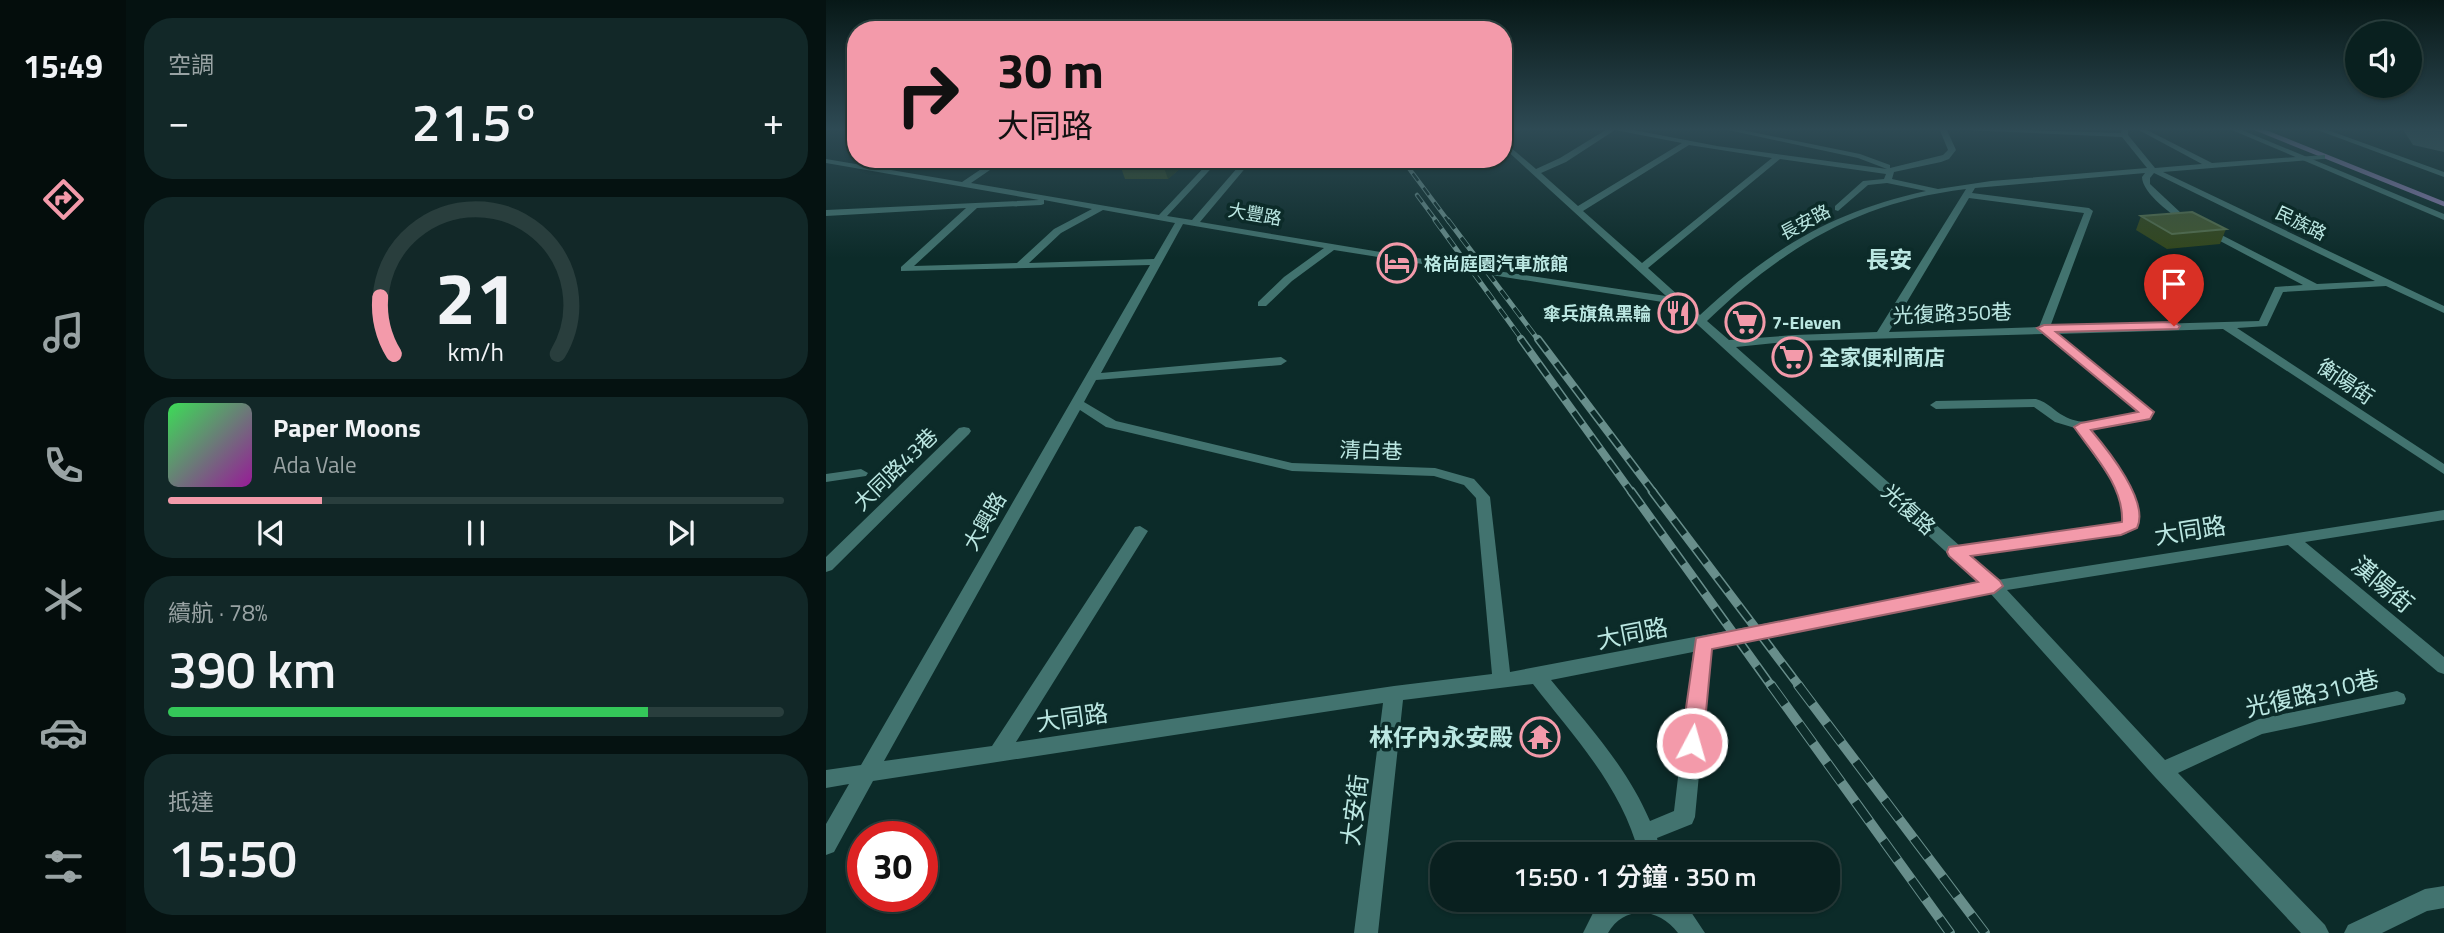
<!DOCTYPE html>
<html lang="zh-TW">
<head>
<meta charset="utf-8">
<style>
	:root { --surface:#09201f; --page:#122828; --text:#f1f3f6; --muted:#99a3a4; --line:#293e3d; --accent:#f39aaa }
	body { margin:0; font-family:"Titillium Web","Noto Sans TC",sans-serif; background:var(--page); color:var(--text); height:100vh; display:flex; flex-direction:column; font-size:26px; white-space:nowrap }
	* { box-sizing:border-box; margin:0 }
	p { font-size:23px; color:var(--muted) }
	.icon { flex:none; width:38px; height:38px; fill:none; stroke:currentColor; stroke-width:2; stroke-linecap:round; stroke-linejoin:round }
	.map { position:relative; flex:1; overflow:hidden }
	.side { display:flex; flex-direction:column; gap:18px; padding:18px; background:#051211; width:700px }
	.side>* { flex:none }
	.hud { position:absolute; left:21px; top:21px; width:665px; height:147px; border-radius:28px; box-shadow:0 2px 5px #0004,0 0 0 2px var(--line); background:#f39aaa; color:#111; overflow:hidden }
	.controls { position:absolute; left:1519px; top:21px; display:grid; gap:14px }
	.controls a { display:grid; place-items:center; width:77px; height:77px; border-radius:50%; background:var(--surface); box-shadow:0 2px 5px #0004,0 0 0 2px var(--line); font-size:35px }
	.speed { position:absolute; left:21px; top:821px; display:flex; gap:14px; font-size:35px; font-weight:700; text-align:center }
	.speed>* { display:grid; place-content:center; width:91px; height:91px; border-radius:50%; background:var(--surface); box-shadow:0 2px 5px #0004,0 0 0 2px var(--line); line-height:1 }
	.speed .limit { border:10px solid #d22; background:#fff; color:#111 }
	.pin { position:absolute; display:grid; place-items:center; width:60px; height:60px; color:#fff; margin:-72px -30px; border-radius:50% 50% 50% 0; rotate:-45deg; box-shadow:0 0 7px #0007 }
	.pin .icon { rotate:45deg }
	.me { position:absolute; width:77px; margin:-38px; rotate:6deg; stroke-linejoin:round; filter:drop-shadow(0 0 5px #0008) }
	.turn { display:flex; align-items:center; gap:24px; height:147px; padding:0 35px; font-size:32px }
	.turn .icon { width:91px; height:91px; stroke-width:2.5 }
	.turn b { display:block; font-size:49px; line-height:60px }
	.big { font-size:52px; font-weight:600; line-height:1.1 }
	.side .tile { flex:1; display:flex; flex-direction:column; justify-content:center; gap:10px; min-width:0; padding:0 24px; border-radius:28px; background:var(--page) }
	.side .dial { align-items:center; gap:0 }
	.dial svg { height:182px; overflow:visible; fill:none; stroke:var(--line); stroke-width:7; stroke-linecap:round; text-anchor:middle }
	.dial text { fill:var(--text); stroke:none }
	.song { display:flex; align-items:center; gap:21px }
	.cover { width:84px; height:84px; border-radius:10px; background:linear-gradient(135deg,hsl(130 70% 55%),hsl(300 70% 35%)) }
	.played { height:7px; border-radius:4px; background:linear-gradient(90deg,var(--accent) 25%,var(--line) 25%) }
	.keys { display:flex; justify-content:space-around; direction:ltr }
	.heat { display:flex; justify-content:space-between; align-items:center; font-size:38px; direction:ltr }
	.charge { height:10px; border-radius:5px; background:linear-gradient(90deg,#34c759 78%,var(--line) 0) }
	.trip { position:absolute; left:604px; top:842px; width:410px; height:70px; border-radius:28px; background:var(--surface); box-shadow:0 2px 5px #0004,0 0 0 2px var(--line); font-weight:600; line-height:70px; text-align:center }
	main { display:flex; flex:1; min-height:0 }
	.menu { display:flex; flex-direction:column; width:126px; justify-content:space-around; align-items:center; background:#040d0c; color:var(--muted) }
	.menu .icon { width:49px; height:49px }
	.menu .on { color:var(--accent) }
	.menu b { font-size:32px; color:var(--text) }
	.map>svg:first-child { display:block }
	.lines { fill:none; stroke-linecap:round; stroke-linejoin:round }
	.stream { stroke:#8b7cae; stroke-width:4.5 }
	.runway { fill:#3a5c5a; fill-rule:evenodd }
	.minor { fill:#42736f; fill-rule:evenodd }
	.tertiary { fill:#42736f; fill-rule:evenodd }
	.rail-far4-casing { stroke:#688e8b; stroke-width:4.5 }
	.rail-far3-casing { stroke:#688e8b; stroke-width:5 }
	.rail-far2-casing { stroke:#688e8b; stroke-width:8 }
	.rail-far1-casing { stroke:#688e8b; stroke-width:9 }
	.rail-casing { stroke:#688e8b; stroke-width:10 }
	.rail-far4 { stroke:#0c2b29; stroke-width:2.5; stroke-dasharray:9; stroke-linecap:butt }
	.rail-far3 { stroke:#0c2b29; stroke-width:3.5; stroke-dasharray:11; stroke-linecap:butt }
	.rail-far2 { stroke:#0c2b29; stroke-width:5; stroke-dasharray:15; stroke-linecap:butt }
	.rail-far1 { stroke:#0c2b29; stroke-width:6; stroke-dasharray:18; stroke-linecap:butt }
	.rail { stroke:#0c2b29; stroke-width:8; stroke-dasharray:24; stroke-linecap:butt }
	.wall { fill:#33471c }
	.shaded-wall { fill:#1d3518 }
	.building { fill:#425831; stroke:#556f4d; stroke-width:2 }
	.route { fill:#f39aaa; stroke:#9e646e; stroke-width:2 }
	.labels { text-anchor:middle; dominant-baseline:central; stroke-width:7; stroke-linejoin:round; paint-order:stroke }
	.far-street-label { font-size:18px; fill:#bbe7e2; stroke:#0c2b29 }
	.far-poi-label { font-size:18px; font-weight:bold; fill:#bbe7e2; stroke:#0c2b29; text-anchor:start }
	.street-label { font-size:21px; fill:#bbe7e2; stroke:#0c2b29 }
	.poi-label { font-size:21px; font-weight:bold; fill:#bbe7e2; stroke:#0c2b29; text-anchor:start }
	.far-district-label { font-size:23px; font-weight:bold; fill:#bbe7e2; stroke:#0c2b29 }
	.near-street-label { font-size:24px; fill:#bbe7e2; stroke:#0c2b29 }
	.near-poi-label { font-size:24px; font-weight:bold; fill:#bbe7e2; stroke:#0c2b29; text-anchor:end }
</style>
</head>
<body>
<main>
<nav class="menu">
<b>15:49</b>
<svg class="icon on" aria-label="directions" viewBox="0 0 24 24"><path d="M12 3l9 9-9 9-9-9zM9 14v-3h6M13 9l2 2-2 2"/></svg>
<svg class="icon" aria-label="music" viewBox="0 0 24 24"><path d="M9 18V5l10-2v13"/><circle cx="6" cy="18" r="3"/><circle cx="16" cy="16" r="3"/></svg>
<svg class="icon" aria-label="phone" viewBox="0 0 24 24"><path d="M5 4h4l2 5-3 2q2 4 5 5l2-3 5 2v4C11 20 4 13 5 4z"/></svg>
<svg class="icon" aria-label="climate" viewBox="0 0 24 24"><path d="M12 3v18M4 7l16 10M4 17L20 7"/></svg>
<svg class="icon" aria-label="car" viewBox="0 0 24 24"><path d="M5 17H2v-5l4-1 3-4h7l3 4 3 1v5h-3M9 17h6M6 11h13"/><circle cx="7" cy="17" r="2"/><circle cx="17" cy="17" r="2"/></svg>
<svg class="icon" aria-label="filters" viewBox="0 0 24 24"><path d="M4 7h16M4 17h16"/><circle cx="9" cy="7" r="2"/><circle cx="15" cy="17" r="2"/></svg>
</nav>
<section class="side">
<div class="tile"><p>空調</p>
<div class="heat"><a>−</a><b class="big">21.5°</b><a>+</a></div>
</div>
<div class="tile dial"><svg viewBox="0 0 100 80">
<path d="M14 69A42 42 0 1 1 86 69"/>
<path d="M14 69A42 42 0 0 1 8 44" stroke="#f39aaa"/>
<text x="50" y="56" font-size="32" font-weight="700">21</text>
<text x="50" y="72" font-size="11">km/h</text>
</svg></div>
<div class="tile">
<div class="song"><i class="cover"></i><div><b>Paper Moons</b><p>Ada Vale</p></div></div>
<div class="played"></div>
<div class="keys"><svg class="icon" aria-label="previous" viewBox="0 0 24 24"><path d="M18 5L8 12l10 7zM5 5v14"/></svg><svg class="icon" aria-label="pause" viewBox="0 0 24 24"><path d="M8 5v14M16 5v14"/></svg><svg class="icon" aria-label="next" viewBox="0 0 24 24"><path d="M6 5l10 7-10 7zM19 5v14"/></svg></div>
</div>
<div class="tile"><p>續航 · 78%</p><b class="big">390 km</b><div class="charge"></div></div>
<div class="tile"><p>抵達</p><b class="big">15:50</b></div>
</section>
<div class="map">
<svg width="1618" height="933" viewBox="0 0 1618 933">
	<rect width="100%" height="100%" fill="#0c2b29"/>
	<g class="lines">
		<path class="stream" d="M1429,128l189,76"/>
		<path class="runway" d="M1576,128h42v24l-31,-7z"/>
		<path class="minor" d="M783,128h14l94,18 170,23 -29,-11 -130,-28 4,-2 128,26 30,11v3l53,-13 5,-5 -9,-22h7l10,22 -7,9 -8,3 -47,10 -2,7 46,10 53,-8 156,-13 -25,-31 -158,-7 -3,-2 160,5 1,-5h6v7l27,33 47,-4 -67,-36h8l69,35 113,-8v4h-3l-159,13 281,134v7l-58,-27 -103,6 -16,34 -30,2 207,136v10l-221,-145 -166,5 96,78 -3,6 -60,11c20,27 52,59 48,95l-12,10 -5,1 -151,20 27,25 447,-70v10l-139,22 139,115v17l-6,-2 -150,-127 -281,45 158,170 94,-41 138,-28 7,3 2,5 -2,5 -142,30 -84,39 147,152 4,8h-28l-146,-156 -165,-184 -279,55 -16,169 -3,7 -35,14 4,16h-22c-17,-67 -65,-117 -106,-170l-130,16 -25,233h-24l29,-230 -510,78 -39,71 -8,3v-31l23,-40 -23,4v-18l35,-5 289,-500 -249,6v-4l65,-59 -140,8v-6l213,-10 -213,-37v-4l136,23 34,-23h10l-35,24 188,32 53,-56h8l-53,57 25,4 53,-61h8l-53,63 283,47 183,27 -163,-149v-6l33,28 24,-11zM789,130l67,13 -104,63 -37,-33 25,-11zM863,145l83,13 -130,105 -59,-52zM954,159l106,15 -2,5 -21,2 -28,25v4l3,1 30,-26 19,-2 39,8c-95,21 -155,58 -226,124l-52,-47zM1319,173l-3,4c0,16 31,39 45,47l7,-2 -13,-9 -31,-29v-6l4,-5 221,108 -58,3 -109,-56 -3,1v4l98,52 -28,2 -16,34 -209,6 43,-116 -4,-3 -117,-15 3,-5zM1140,189l-89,143 -82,3 -66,5 -22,-19c77,-74 152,-119 259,-132zM1143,198l115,15 -45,114 -150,5zM218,200l48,9 -38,20 -37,34 -103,3 63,-58 64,-3 3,-1zM277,210l72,13 -21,36 -125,4 32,-30zM357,224l141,24 -40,29 -26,25v4h8l26,-25 42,-31 341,54 305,279 -470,89 -20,-175 -16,-18 -39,-11 -143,-5 -176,-42 -32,-19 12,-22 185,-15 6,-4 -6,-4 -180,16zM1217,334l96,78c-22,5 -53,17 -75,4 -10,-5 -16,-14 -28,-17l-100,2 -6,4 6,4 98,-2 21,15 20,6 41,59 8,26 -1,9 -6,3 -157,21 -224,-199 59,-6zM254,410l26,17 186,44 142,5 30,9 12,13 16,176 -98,12 -378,56 132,-211 -8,-5 -5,1 -143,219 -108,15zM867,652l-19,159 -24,10c-23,-54 -62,-96 -99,-141z
			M1486,128h10l122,44v5z
			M138,427l5,1 2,3 -2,3 -137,136 -6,2v-15l133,-129z
			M35,469l7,4 -2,3 -40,6v-8z
			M1618,886v22l-17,3 -45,22h-38l4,-8 77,-36z
			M780,900h68l17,12 14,21h-27c-18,-25 -54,-29 -70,0h-25l12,-24z"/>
		<path class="tertiary" d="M1401,128h10l207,86v6z"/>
		<g class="rail-far4-casing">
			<path id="rail-far4" d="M576,159l47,63
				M591,195l20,27"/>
		</g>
		<g class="rail-far3-casing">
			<path id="rail-far3" d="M609,220l88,121
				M622,220l91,121"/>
		</g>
		<g class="rail-far2-casing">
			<path id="rail-far2" d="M695,339l111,154
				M712,339l116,154"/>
		</g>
		<g class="rail-far1-casing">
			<path id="rail-far1" d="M805,491l141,196
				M826,491l148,196"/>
		</g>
		<g class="rail-casing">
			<path id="rail" d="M945,685l179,248
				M972,685l187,248"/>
		</g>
		<use href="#rail-far4" class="rail-far4"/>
		<use href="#rail-far3" class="rail-far3"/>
		<use href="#rail-far2" class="rail-far2"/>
		<use href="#rail-far1" class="rail-far1"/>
		<use href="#rail" class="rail"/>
	</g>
	<path class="wall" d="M292,159h73l-23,20h-43z
		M1315,216l85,13 -6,15 -53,5 -31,-19z"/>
	<path class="shaded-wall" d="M335,159h30l-23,20z"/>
	<path class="building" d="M1366,212l34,17 -54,5 -31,-18z"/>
	<linearGradient id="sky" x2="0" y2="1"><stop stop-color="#071817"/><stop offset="0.5" stop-color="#2e4a54"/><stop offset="1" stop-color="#2e4a54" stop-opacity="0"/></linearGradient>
	<rect width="1618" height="258" fill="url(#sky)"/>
	<path class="route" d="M1348,322l6,4 -2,3 -122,3 98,80 -4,7 -59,11c17,20 59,72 46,98l-16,7 -150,21 29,25 3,5 -9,7 -282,56 -9,94 -3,6 -8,3 -8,-3 -3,-6 15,-105 282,-56 -29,-26 -2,-4 2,-5 173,-25c2,-36 -29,-68 -48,-95l7,-4 57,-11 -101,-84 7,-3z"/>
	<defs>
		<g id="hotel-ring" transform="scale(2.0125)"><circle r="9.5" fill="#0c2b29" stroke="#f39aaa" stroke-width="1.5"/><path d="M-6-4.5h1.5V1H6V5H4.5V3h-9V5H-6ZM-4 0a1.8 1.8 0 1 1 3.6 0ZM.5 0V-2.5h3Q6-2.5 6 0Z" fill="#f39aaa"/></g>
		<g id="restaurant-ring" transform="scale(2.0125)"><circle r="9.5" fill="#0c2b29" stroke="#f39aaa" stroke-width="1.5"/><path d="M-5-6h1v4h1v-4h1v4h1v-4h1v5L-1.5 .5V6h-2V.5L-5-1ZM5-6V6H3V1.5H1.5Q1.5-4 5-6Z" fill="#f39aaa"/></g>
		<g id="supermarket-ring" transform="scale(2.0125)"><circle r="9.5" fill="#0c2b29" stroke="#f39aaa" stroke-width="1.5"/><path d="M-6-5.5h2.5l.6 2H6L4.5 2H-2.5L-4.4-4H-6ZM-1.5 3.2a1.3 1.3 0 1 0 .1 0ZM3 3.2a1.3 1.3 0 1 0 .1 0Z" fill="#f39aaa"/></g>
		<g id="temple-ring" transform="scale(2.0125)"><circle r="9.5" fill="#0c2b29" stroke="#f39aaa" stroke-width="1.5"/><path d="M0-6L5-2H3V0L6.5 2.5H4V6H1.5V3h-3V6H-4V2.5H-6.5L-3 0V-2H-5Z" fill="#f39aaa"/></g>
	</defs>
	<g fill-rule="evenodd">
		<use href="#hotel-ring" x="571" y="263"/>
		<use href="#restaurant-ring" x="852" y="313"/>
		<use href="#supermarket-ring" x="919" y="322"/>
		<use href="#supermarket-ring" x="966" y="357"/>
		<use href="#temple-ring" x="714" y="737"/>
	</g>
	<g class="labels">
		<g class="far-street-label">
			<text transform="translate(429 214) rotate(10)">大豐路</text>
			<text transform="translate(979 222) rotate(-28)">長安路</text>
			<text transform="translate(1475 223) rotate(26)">民族路</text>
		</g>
		<g class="far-poi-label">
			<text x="598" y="263">格尚庭園汽車旅館</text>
			<text x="825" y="313" text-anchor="end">傘兵旗魚黑輪</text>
			<text x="946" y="322">7-Eleven</text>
		</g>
		<g class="street-label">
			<text transform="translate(1126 313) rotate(-2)">光復路350巷</text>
			<text transform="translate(1520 381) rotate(34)">衡陽街</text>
			<text transform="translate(545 450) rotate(2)">清白巷</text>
			<text transform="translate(69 469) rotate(-44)">大同路43巷</text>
			<text transform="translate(1083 509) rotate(42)">光復路</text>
			<text transform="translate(158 521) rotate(-60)">大興路</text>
		</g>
		<g class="poi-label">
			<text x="993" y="357">全家便利商店</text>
		</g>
		<g class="far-district-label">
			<text x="1063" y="259">長安</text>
		</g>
		<g class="near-street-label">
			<text transform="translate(1364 530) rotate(-9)">大同路</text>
			<text transform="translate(1557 584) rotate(40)">漢陽街</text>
			<text transform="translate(806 633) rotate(-11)">大同路</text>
			<text transform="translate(1486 693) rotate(-13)">光復路310巷</text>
			<text transform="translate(246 717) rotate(-8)">大同路</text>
			<text transform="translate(528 810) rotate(-83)">大安街</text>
		</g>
		<g class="near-poi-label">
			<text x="687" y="737">林仔內永安殿</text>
		</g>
	</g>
</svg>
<div class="controls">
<a><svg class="icon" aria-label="sound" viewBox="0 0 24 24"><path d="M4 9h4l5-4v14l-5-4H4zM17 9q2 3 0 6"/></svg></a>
</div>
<div class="speed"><div class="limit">30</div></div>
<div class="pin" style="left:1348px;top:326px;background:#d93025"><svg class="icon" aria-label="arrive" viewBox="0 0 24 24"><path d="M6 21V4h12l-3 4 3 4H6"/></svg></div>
<svg class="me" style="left:866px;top:743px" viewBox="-20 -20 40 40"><circle r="17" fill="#f39aaa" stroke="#fff" stroke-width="3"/><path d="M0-11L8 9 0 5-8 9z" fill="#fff"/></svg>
<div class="trip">15:50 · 1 分鐘 · 350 m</div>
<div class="hud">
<div class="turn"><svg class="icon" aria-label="right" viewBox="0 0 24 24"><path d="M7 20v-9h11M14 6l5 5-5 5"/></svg><div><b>30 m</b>大同路</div></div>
</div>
</div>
</main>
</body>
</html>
